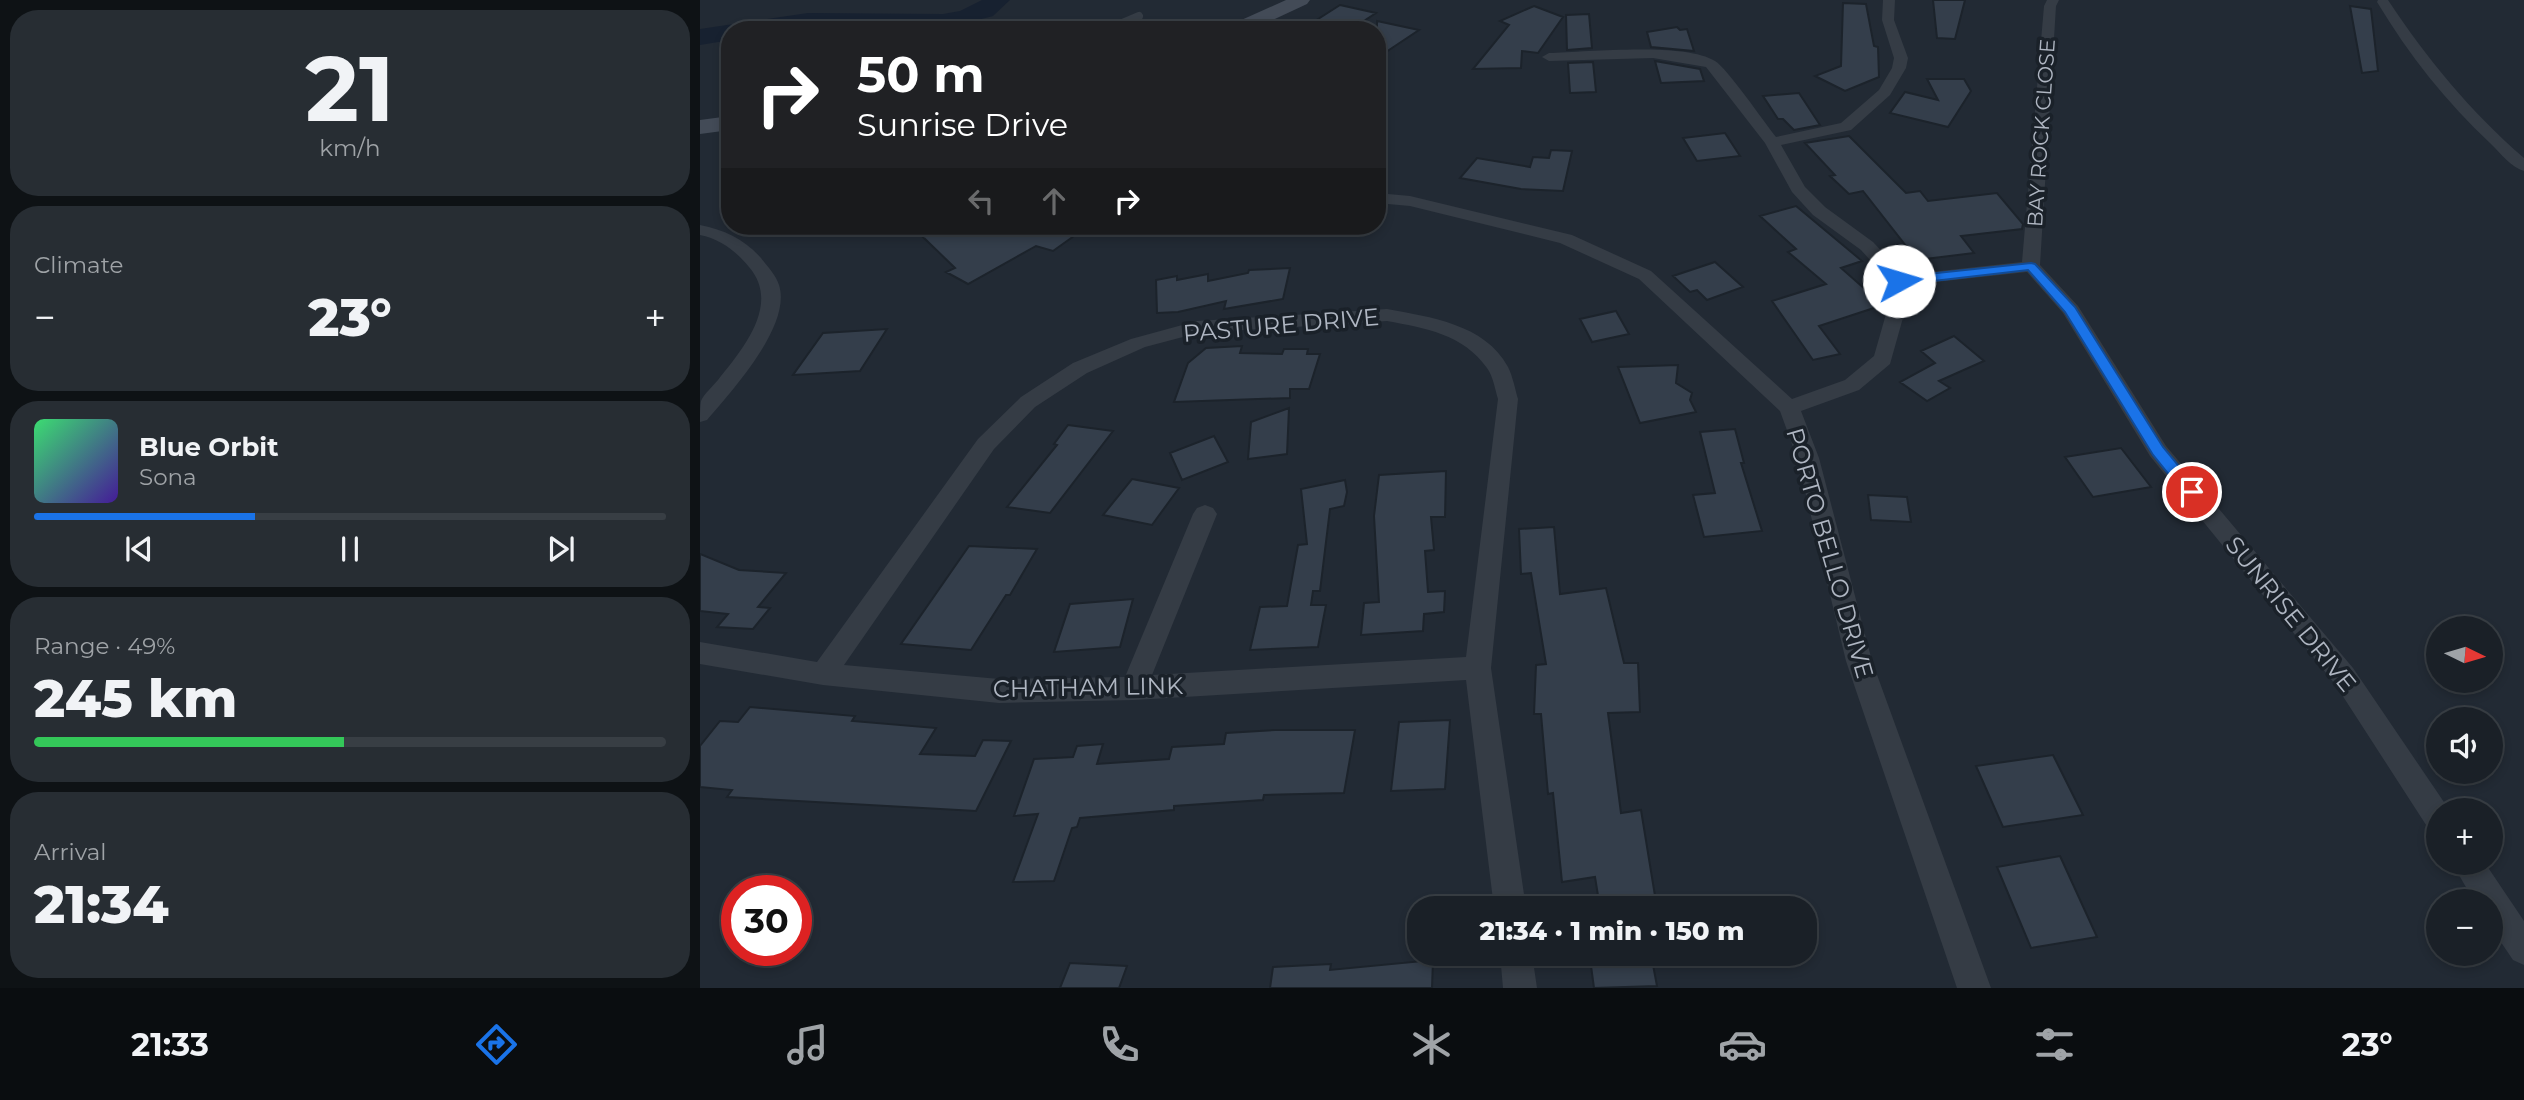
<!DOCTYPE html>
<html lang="en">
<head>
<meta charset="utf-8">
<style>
	:root { --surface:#1a2027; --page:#272d33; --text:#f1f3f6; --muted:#9fa3a7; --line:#383e44; --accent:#1a73e8 }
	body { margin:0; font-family:Montserrat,sans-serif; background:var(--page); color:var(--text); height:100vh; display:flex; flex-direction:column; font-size:26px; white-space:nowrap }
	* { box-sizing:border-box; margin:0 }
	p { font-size:23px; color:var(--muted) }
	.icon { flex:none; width:38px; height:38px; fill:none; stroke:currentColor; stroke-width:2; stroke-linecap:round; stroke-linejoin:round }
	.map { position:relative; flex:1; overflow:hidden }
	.sheet { display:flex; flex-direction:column; gap:10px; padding:10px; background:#0e1215; width:700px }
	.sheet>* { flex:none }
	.guide { position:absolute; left:21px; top:21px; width:665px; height:214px; border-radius:28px; box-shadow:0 4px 10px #0003,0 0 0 2px var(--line); background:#202124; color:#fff; overflow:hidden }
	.needle { width:46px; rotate:95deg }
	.tools { position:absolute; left:1726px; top:616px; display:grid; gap:14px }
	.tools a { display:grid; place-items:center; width:77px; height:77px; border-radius:50%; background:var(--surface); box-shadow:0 4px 10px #0003,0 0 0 2px var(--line); font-size:35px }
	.speed { position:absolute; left:21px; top:875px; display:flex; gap:14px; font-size:35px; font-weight:700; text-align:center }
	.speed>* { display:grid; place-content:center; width:91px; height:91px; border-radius:50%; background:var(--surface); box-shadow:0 4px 10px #0003,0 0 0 2px var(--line); line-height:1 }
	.speed .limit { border:10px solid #d22; background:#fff; color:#111 }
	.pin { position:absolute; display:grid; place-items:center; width:60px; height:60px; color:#fff; margin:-30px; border:4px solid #fff; border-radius:50%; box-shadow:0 2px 7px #0007 }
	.me { position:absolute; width:77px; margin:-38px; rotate:84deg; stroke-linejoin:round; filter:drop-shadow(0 0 5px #0008) }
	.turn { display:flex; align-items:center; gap:24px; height:147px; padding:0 21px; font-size:32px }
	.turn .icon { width:91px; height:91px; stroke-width:2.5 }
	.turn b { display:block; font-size:49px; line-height:60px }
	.lanes { display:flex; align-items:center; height:66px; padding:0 21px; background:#0003; justify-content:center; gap:35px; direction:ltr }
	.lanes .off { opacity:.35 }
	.big { font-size:52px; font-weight:800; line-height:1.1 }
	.sheet .card { flex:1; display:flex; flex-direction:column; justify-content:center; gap:10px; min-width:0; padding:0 24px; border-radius:28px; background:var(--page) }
	.sheet .dial { align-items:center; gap:0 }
	.dial b { font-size:91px; line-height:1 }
	.song { display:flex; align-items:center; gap:21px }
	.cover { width:84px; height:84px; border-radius:10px; background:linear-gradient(135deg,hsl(140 70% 55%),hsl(260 70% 35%)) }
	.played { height:7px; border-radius:4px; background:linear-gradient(90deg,var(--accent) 35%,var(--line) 35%) }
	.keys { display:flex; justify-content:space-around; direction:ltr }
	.heat { display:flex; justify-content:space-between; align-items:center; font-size:38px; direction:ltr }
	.charge { height:10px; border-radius:5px; background:linear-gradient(90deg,#34c759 49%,var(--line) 0) }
	.trip { position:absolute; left:707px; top:896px; width:410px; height:70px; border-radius:28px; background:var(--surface); box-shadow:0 4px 10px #0003,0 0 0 2px var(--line); font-weight:800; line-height:70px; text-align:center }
	.menu { display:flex; height:112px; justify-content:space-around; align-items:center; background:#0a0d10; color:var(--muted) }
	.menu .icon { width:49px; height:49px }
	.menu .active { color:var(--accent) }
	.menu b { font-size:32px; color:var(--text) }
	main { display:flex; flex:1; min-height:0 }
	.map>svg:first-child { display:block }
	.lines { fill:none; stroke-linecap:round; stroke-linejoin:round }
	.river { fill:#172130; fill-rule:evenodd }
	.building { fill:#343e4b; stroke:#1c232b; stroke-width:2 }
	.service { stroke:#353c45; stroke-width:8 }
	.minor { fill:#353c45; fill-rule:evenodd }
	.secondary { fill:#434b57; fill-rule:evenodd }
	.route { fill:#1a73e8; stroke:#114b97; stroke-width:2 }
	.labels { text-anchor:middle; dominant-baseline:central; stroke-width:7; stroke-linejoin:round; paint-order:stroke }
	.far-street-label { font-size:21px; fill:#afb6c2; stroke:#1a2129 }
	.street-label { font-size:24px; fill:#afb6c2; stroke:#1a2129 }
</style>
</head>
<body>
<main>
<section class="sheet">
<div class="card dial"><b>21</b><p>km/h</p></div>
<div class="card"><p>Climate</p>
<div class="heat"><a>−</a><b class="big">23°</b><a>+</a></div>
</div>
<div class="card">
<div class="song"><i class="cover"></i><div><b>Blue Orbit</b><p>Sona</p></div></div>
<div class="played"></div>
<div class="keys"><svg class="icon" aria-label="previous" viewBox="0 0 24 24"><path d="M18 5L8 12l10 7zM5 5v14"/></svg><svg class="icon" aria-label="pause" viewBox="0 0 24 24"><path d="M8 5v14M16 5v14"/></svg><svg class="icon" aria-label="next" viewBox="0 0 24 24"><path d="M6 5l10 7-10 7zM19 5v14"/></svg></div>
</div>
<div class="card"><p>Range · 49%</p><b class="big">245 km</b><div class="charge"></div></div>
<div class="card"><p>Arrival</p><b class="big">21:34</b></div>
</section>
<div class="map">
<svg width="1824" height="988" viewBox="0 0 1824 988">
	<rect width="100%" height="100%" fill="#222a34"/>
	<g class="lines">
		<path class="river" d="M282,0h28l-17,16 -50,13 -213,1v10l-30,5v-16l108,-16 135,1 17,-3z"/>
	</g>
	<path class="building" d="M1233,0h32l-10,39 -18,-1z
		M1143,3l23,1 8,42 4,1 1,30 -34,14 -30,-15 26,-10z
		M640,5l36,8 -26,17h-49z
		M834,6l29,11 -25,36 -16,-2 -1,17 -48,1 36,-44 -9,-4z
		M1650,6l21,3 7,62 -16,2z
		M889,14l3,34 -25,2 -1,-35z
		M677,21l42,9 -42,28z
		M977,27l3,3 7,-1 7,22 -43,-4 -4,-15z
		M955,61l45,8 4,12 -43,2z
		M893,62l3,30 -26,1 -2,-30z
		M1227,79h37l7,12 -23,36 -58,-14 15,-21 33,8z
		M1099,93l21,32 -26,5 -11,-11h-5l-15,-23z
		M1025,133l15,23 -43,5 -14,-23z
		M1149,136l57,57 14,-2 8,10 69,-8 26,31 -1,5 -61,7 13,17 -57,7 -54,-69 -14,3 -19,-18 5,-1 -30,-32z
		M851,150l21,1 -9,40 -42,-2 -61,-11 17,-20 53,9 3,-10 16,1z
		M1096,206l66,55 -21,7 42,37 -64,21 21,28 -27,6 -41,-59 54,-17 -38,-32 8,-3 -36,-33z
		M251,226h137l-35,25 -17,-5 -68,38 -22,-12 9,-4 -32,-31z
		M1015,262l28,25 -36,13 -10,-10 -7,2 -17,-16z
		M590,268l-7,31 -59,10 2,-8 -48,11 -21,1 -1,-33 21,-4v4l31,-6v7l40,-8 1,-3z
		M916,311l13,23 -37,8 -12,-23z
		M187,329l-27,42 -67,4 30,-42z
		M1254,336l30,25 -45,20 11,7 -23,13 -27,-19 35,-19 -14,-12z
		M542,346l-2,7 42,1 2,-5h24l-1,5h13l-11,35h-19v9l-116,4 14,-39 18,-15z
		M978,365l-2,18 16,10 -2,7 6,12 -56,11 -22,-56z
		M589,408l-2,46 -39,5 3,-37z
		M368,425l45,6 -63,82 -43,-6 50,-62 -3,-1z
		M1035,429l9,34h-3l21,68 -58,6 -11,-42 22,-2 -15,-61z
		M514,436l14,26 -46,18 -12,-27z
		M1421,448l30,39 -58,10 -28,-40z
		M746,471l-1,46h-14l3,33 -9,1 3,41 17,-1 -1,21 -20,2 -1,17 -62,4 3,-32 15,-1 -5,-86 5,-41z
		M432,479l47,9 -27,37 -49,-10z
		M645,480l2,12 -3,14 -14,3 -10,82h-7l-2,14h15l-8,42 -68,3 10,-43 27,-1 11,-61 9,-1 -6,-55z
		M1168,495l39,2 4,25 -40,-2z
		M854,527l6,67 46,-6 18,75h14l2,49 -32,1 13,100 20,-3 16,98h-57l-5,-31 -33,5 -9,-89 -5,1 -7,-80h-7l2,-49 10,-1 -15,-91 -10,1 -2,-45z
		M269,546l68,3 -27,46h-4l-35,55 -70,-6z
		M0,554l39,16 47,3 -28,34 12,1 -17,21 -36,-2 11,-13 -28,-3z
		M433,599l-13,48 -66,5 16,-48z
		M50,707l105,9 -3,5 84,7 -16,26 55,2 8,-16 28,1 -35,70 -249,-14 5,-7 -32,-3v-41l20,-25 18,1z
		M750,720l-5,69 -54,2 8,-69z
		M575,730h80l-11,63 -80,2 -1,5 -89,6v4l-94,8 -3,9 -5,1 -18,53 -41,1 25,-68 -24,2 20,-57 39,-2 4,-11 26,-2 -6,20 72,-5 3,-12 52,-3 2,-11z
		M1353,755l30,60 -80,12 -27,-61z
		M1360,856l37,81 -66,11 -34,-81z
		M906,954h45l6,32 -63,2 -3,-22 17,-3z
		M733,960l-1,28h-162l3,-21 58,-3 -1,6z
		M370,963l57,3 -8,22h-59z"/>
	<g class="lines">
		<path class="service" d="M283,30l27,-3 7,3
			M406,30l33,-14"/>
		<path class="minor" d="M1183,0h12l-1,20 14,38 -2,10 -16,27 -39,35 -70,15 24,42 20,20 48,35 31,33 118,-13 22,-256 3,-6h12l-3,6 -16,259 38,41 88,140 187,222 95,140 1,2h-11v22l-10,-4 -93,-144 -185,-228 -87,-143 -36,-41 -119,13v15l-18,64 -31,26 -58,21 18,47 53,203 119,327h-34l-111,-327 -49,-203 -17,-47 -141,-132 -79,-36 -150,-37 -33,-3v-10l33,3 162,39 79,36 141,128 53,-19 29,-24 16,-56v-18l-29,-32 -48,-35 -21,-23 -27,-49 -59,-76 -53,-9 -104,3 -7,-4 7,-4c37,-1 136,-11 166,8 12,7 49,61 61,76l65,-14 38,-33 13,-22 2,-10 -12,-38z
			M1678,0h10c39,59 82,111 136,158v13c-12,-3 -24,-18 -33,-27 -45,-42 -82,-89 -114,-142z
			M0,225c25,5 44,14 61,33 6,8 15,17 18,27 13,40 -47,106 -72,135l-7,2c0,-6 0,-16 1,-21 3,-7 12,-15 17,-21 25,-31 63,-76 31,-113 -13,-16 -29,-28 -49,-32z
			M687,309c43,8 98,15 121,58 5,10 7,22 10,32l-27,269 35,240h-32l-28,-228 -332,20 -135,3 -176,-18 -123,-21v-22l117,20 161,-223 43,-42 52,-34 58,-24 66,-18zM687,321c38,7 76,13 100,47 6,8 8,21 11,31l-32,258 -314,18 65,-161 -4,-6 -8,-3 -8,3 -4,6 -68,163 -126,2 -155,-14 150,-216 41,-42 52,-34 58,-26 53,-14z
			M1752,863h33l39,58v44l-11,-5 -23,-34v-25h-16z
			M800,954h32l5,34h-34z"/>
		<path class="secondary" d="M586,0h24l-3,4 -56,26h-25l2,-4z
			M30,116v14l-30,4v-14z"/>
	</g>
	<path class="route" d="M1331,263l4,1 40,43 88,140 34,41 3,4 -3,4h-11l-33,-41 -88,-143 -37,-42 -129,15 -6,-4 6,-4z"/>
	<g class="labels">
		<g class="far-street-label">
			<text transform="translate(1341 133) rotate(-86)">BAY ROCK CLOSE</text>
		</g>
		<g class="street-label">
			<text transform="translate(581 325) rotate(-5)">PASTURE DRIVE</text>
			<text transform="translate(1130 553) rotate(74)">PORTO BELLO DRIVE</text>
			<text transform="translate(1591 614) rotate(51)">SUNRISE DRIVE</text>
			<text transform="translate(388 687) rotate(-1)">CHATHAM LINK</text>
		</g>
	</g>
</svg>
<div class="tools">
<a><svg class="needle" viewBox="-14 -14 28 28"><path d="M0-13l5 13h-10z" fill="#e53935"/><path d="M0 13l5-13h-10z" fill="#9fa3a7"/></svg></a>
<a><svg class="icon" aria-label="sound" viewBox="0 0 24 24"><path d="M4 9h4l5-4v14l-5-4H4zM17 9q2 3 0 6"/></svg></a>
<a>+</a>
<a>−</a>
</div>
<div class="speed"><div class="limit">30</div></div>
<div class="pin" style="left:1492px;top:492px;background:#d93025"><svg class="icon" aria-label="arrive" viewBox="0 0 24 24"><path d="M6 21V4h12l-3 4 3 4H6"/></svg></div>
<svg class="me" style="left:1199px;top:281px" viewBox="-20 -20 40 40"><circle r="19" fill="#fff"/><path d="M0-13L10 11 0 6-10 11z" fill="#1a73e8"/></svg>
<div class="trip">21:34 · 1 min · 150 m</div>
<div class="guide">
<div class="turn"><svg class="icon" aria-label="right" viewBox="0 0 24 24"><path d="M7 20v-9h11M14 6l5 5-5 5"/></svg><div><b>50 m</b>Sunrise Drive</div></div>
<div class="lanes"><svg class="icon off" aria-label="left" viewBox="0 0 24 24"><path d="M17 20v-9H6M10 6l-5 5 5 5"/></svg><svg class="icon off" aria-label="ahead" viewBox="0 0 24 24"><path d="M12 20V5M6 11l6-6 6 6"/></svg><svg class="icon" aria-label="right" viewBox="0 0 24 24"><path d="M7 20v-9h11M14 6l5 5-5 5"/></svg></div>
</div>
</div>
</main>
<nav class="menu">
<b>21:33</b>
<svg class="icon active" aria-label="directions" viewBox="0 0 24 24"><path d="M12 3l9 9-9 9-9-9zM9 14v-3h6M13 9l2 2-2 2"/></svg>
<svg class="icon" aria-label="music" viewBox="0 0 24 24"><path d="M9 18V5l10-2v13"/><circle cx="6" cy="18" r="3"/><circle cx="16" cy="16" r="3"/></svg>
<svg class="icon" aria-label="phone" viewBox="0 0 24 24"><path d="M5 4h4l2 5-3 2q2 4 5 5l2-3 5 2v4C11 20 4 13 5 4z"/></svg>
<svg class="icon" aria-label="climate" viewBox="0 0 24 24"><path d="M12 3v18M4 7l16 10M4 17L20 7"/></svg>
<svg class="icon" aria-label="car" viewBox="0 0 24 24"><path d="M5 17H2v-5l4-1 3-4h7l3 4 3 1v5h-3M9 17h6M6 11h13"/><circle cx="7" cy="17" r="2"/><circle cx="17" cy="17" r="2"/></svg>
<svg class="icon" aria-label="filters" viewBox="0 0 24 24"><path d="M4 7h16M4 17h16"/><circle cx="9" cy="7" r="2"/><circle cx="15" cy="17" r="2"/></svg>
<b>23°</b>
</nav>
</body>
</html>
